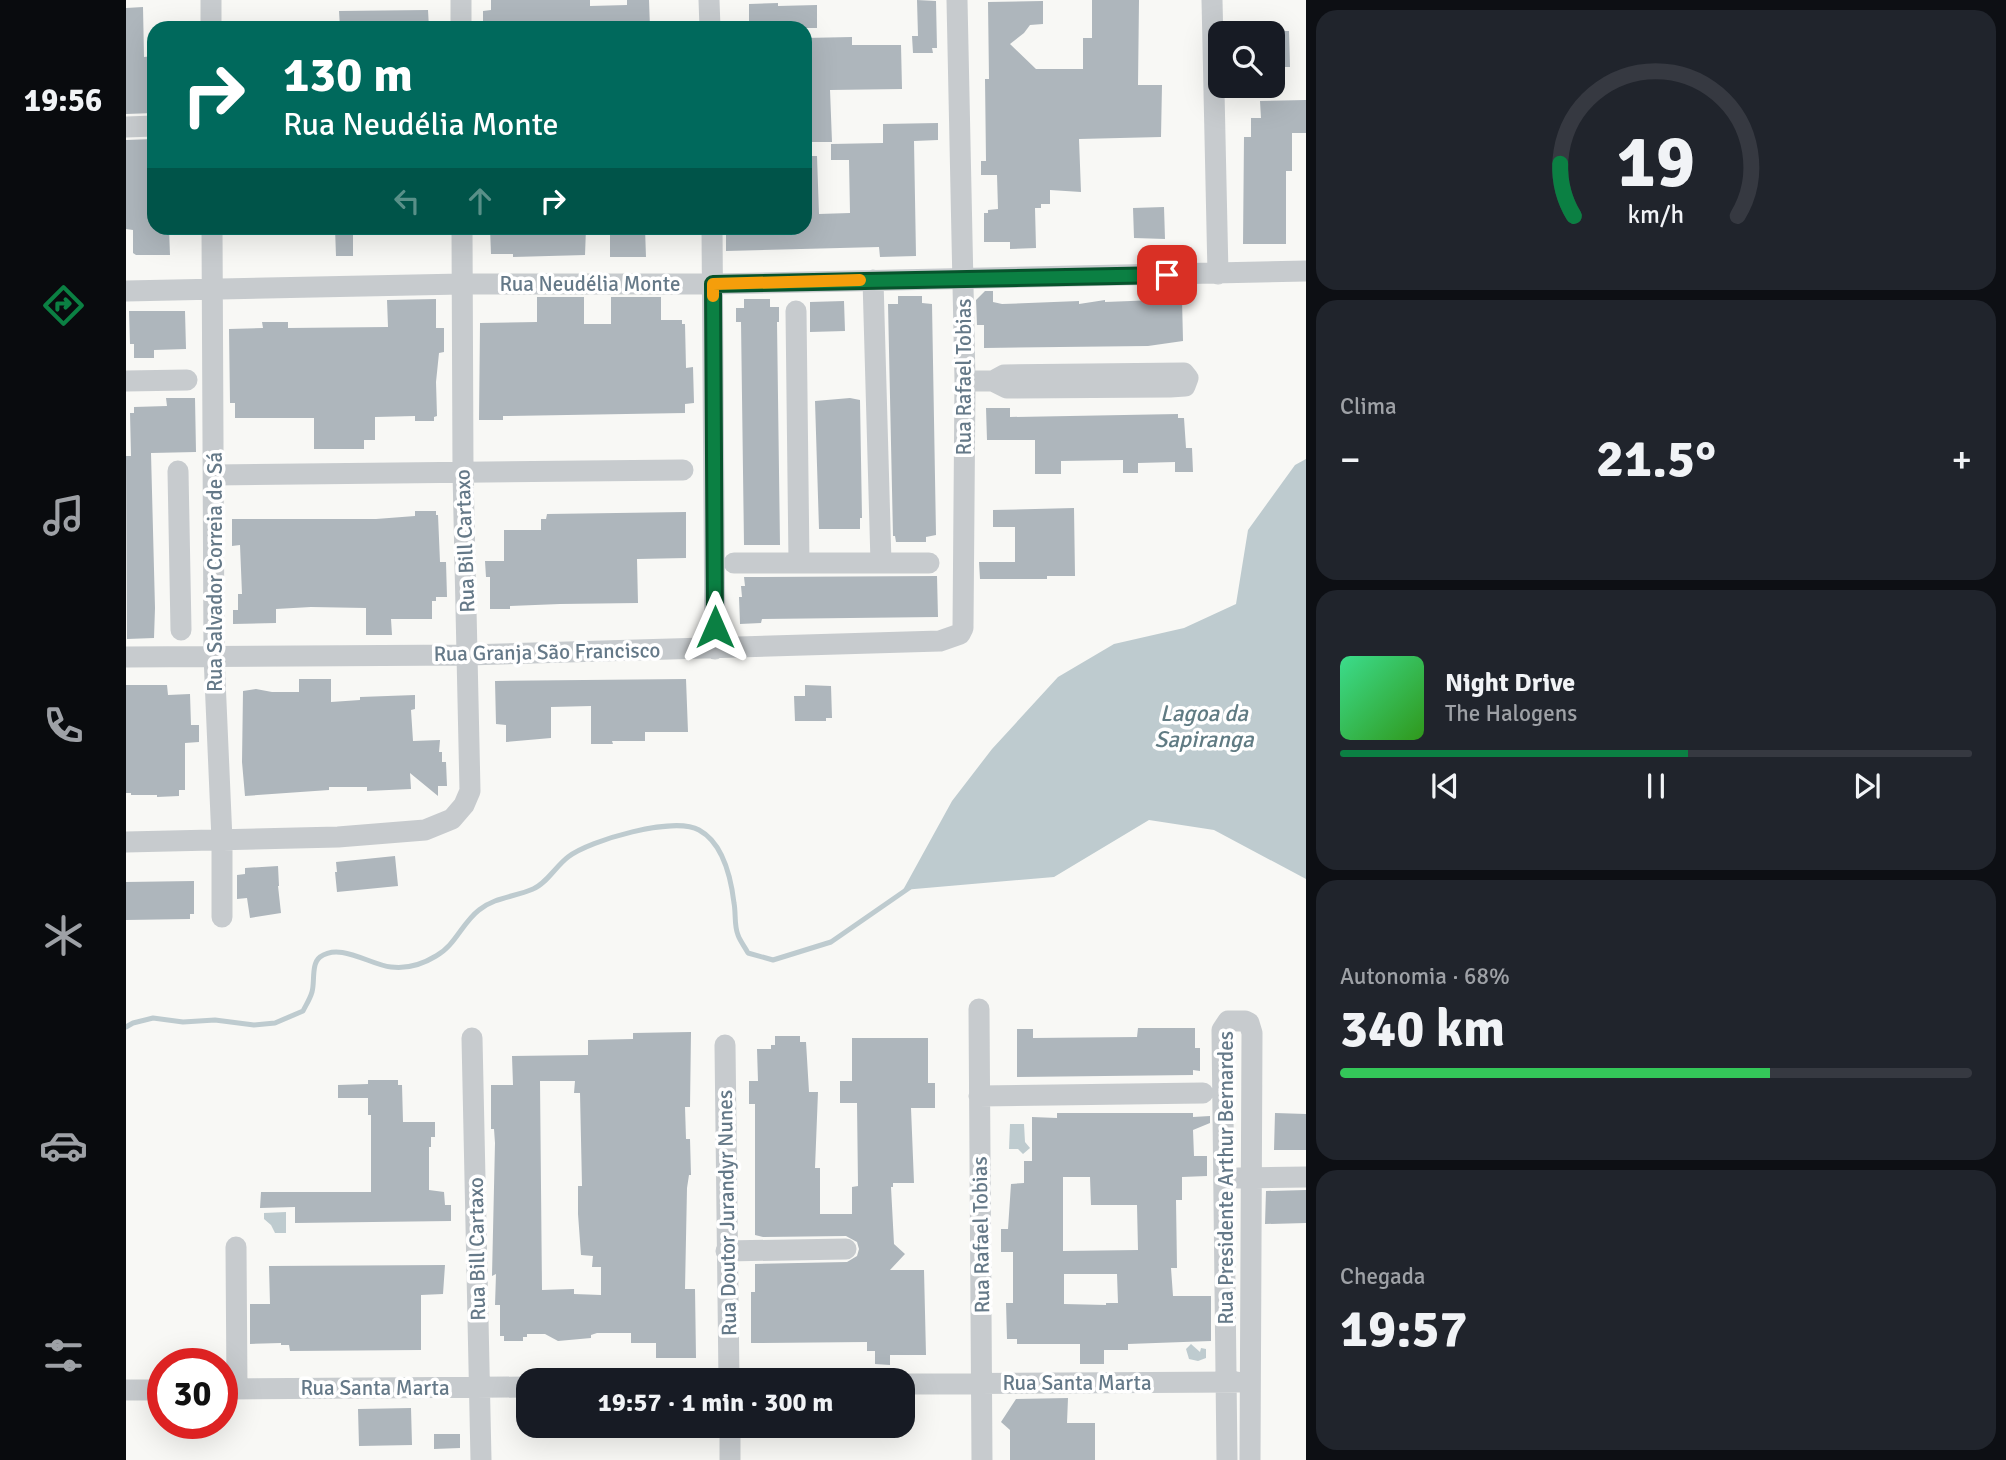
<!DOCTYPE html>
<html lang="pt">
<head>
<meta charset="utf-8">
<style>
	:root { --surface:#171b24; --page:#20242c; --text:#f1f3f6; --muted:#9ea1a6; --line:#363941; --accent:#0b8043 }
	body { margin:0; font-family:Signika,sans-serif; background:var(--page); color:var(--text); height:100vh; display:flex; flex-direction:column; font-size:26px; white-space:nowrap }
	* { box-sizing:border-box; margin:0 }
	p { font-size:23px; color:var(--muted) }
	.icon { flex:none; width:38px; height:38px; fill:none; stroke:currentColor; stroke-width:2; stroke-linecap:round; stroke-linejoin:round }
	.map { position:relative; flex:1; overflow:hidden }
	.details { display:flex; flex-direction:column; gap:10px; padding:10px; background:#0d0f14; width:700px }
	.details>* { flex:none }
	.banner { position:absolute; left:21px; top:21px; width:665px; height:214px; border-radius:21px; box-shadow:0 7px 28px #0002; background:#00695c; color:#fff; overflow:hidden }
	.controls { position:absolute; left:1082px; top:21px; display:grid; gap:14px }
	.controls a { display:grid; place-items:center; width:77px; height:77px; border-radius:14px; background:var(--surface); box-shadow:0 7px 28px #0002; font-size:35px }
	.speed { position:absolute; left:21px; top:1348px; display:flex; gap:14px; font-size:35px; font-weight:700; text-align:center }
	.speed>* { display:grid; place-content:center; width:91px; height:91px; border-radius:50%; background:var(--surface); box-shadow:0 7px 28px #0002; line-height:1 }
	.speed .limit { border:10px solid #d22; background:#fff; color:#111 }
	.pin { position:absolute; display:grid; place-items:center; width:60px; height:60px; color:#fff; margin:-30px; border-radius:14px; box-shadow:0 4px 10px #0006 }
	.me { position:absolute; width:77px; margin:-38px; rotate:0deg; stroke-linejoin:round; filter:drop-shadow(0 0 5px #0008) }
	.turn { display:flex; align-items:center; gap:24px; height:147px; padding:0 21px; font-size:32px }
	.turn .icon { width:91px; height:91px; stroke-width:2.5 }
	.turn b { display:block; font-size:49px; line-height:60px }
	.lanes { display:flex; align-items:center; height:66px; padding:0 21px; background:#0003; justify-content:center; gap:35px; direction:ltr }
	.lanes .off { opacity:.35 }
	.big { font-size:52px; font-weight:700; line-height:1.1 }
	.details .card { flex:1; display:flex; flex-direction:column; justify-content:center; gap:10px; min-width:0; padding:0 24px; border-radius:21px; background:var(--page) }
	.details .dial { align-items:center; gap:0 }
	.dial svg { height:182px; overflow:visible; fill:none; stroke:var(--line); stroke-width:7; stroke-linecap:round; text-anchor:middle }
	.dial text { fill:var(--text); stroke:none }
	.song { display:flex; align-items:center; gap:21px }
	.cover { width:84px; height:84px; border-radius:10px; background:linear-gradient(135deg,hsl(150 70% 55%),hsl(110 70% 35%)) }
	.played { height:7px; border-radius:4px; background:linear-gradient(90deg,var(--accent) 55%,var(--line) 55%) }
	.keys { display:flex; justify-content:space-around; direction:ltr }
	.heat { display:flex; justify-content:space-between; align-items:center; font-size:38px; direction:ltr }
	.charge { height:10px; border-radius:5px; background:linear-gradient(90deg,#34c759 68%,var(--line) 0) }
	.trip { position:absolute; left:390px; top:1368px; width:399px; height:70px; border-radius:21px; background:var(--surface); box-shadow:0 7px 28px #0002; font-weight:700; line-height:70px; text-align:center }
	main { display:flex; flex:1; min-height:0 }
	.dock { display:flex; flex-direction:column; width:126px; justify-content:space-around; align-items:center; background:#090b0e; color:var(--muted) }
	.dock .icon { width:49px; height:49px }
	.dock .selected { color:var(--accent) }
	.dock b { font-size:32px; color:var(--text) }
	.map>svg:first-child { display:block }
	.water { fill:#becbcf }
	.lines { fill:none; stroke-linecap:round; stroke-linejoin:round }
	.stream { stroke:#becbcf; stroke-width:5 }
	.building { fill:#aeb6bc; fill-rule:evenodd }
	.minor { stroke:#c7cbce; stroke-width:21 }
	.route-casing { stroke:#07532c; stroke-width:18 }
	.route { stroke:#0b8043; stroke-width:12 }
	.slow { stroke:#f59e0b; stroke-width:12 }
	.labels { text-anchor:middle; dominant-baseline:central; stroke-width:7; stroke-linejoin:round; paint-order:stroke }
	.street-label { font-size:21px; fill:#657988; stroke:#fff }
	.water-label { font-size:23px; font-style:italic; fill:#607b83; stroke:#fff }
</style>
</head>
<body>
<main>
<nav class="dock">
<b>19:56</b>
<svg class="icon selected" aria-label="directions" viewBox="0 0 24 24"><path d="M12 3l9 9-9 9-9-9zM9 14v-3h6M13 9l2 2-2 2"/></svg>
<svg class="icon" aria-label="music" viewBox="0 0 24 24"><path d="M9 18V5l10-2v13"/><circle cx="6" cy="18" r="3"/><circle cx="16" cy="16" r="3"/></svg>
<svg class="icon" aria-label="phone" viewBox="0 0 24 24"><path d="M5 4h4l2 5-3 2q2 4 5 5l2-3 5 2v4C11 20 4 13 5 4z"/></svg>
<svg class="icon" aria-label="climate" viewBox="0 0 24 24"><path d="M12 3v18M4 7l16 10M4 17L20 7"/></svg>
<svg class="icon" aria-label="car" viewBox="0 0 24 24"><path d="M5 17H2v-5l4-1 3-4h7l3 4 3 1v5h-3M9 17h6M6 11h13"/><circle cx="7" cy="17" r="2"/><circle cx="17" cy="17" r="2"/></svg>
<svg class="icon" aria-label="filters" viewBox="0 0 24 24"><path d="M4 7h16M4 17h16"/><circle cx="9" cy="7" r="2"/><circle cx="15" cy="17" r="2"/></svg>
</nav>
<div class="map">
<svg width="1180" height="1460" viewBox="0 0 1180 1460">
	<rect width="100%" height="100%" fill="#f8f8f5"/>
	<path class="water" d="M1180,459v420l-92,-49 -65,-10 -95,57 -151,13 49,-89 40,-52 66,-72 56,-33 70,-16 52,-24 12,-74 47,-65z
		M884,1124h14l1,18 5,6 -7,6 -5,-5h-9z
		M160,1212v21h-11l-4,-8 -7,-6v-6z
		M1065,1344l9,8 1,-4 5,1v9l-8,3 -9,-2 -3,-10z"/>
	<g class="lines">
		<path class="stream" d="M0,1027l7,-4 20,-5 30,4 32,-2 39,5 21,-2 28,-12c3,-6 7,-12 9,-19 3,-10 -1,-28 8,-35 20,-15 50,8 71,10 16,2 32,-3 45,-11 19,-10 26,-33 43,-46 16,-13 36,-13 54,-21 13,-5 23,-23 35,-32 22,-17 106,-41 131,-27 24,13 32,48 35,73 2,10 0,23 4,32 2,6 7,12 10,18l25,7 58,-18 78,-54"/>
	</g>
	<path class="building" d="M365,0h99v6l37,-1v-5h22l1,28h-167v-17l8,-1z
		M791,0l19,1 1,47h-5l1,5h-20l-1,-17h6z
		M966,0h47l-1,85h24l-1,52 -82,2 2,53 -31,-2v14h-9v4h-6l1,40 -26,1v-7h-26v-29h4v-3l10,-1 -1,-34h-16v-14h5l-1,-82h4l-1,-77 55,-1v23l-13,1 -6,8 -14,11 26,25h47v-31h9z
		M652,3v3l39,-1v23h-68v-24z
		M17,7l1,50 10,-1v57l-28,1v-106z
		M302,10l1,18h-89l-1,-17z
		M1146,31h17l1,36h-18z
		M726,37v8h49l1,44 -72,1 2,52h-27v-104z
		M1180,100v33h-14v38h-6v73h-43l1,-107h7v-19h10l-1,-17z
		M812,123v17l-24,1 2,115 -36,1 -1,-10 -153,4v-17l19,-1v-5h60v-72h12l2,58 31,-1 -1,-53h-18v-16l52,-1v-19z
		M28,139v89h15l1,27h-34l-3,-2v-23l-7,-1v-89z
		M1038,207l1,32 -31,-1 -1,-30z
		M209,228h18v28h-17z
		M364,228h96l-1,27 -72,2v-3h-22z
		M484,228h35l1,29h-36z
		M859,291h8v11l9,2 77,-3v3l26,-4v2l77,-3 1,42 -35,5 -164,2v-23h-7l-1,-25z
		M772,296h24v7l10,1 4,231 -10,2v5h-30l-1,-6h-2l-5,-232h10z
		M411,297h47v27h27v-27h50v23h21v4h3l1,44 7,-1 1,36 -9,1v9l-182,3v4h-24l1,-97 57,-1z
		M310,299v29h8v24l-5,1 -3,29 1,34 -3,1v4h-19v-5l-40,1v23h-11v9h-50v-31h-79v-15h-5l-1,-74 34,-1 -1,-6h26v6l100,-1 -1,-27z
		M618,299h26v8h9v15h-2l3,223h-36l-3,-223h-5v-14h8z
		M718,301l1,30 -35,1v-30z
		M3,311h56l1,38 -32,1v8h-20v-14h-4z
		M40,398h29l1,54 -45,1 4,155 -1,30 -27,1 -1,-183h5l-1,-43h4v-6l33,-1z
		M724,398l10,2 2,118h-2v11h-41l-4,-128z
		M860,408h24v9l168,-3v4h6l2,30h6l1,24h-18v-10l-37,1v10h-15v-13l-62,1v13h-26v-34h-48z
		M948,508l1,68h-28v3h-67l-1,-17h36v-35h-22v-17z
		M289,511h21v4h2l2,47h6l1,35h-11v4h-4v18h-41l1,16h-26v-27l-55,-1 -35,2v14l-43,1v-14h5v-16h4l-2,-49 -8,1v-27h144l39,-3z
		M560,512v46l-49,1 1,44 -78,1 -50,2v3h-20v-32h-4l-1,-16h19v-31h37v-11h5l1,-5z
		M811,576l1,41 -176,2 -1,4 -21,1 -1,-27h3l-1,-11h4l-1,-9z
		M173,679h32v23l29,-2v-3l55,-2v14l-4,1 2,31 27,-1 -1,12h3v10h4l1,24h-9v10l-28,-23 1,16 -44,2v-4h-38v3l-84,6 -3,-34 1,-71 13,-2 16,3h27z
		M560,679l2,53h-43v9h-33l1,3h-22v-38l-40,1v31l-45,4v-17l-10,-1 -1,-43z
		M0,685h41l1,10 22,-1 1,31h8v17l-14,1v47h-6v6l-22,1v-2h-26v-2h-5z
		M679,685l26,1 1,32h-6v3h-31l-1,-25h11z
		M269,856l3,30 -61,6 -2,-20h2l-1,-10z
		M152,866l1,20h-1l3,27 -31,5 -3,-20 -10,1v-24l8,-1v-6z
		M68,881v33h-4v5l-64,1v-38z
		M1012,1028h57v20h5v23l-7,-1v5l-176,2v-48h16v9l104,-1z
		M565,1032l-1,75h-5l1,32h4l1,36h-2l-2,13 -2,101h10l1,69h-40v-15h-25v-10h-34l-6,2v3l-33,3 -13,-7h-18v3h-4v4h-19v-5h-4v-31h-5l1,-31 -4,2 3,-133 -1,-14h-3v-44h22l-1,-29 76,-1v-15l45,-1v-6zM414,1081h35l-1,12h6l2,93h-4v28l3,41 12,1 -1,11h9v28l-27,-1v-5l-32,1z
		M649,1036h25v6h6l3,50h9l-3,76h5v46h32v-27l6,-1 -1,-83h-17v-22h12v-43h76v45h7v25h-24l3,75h-21v4h-2l3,57 11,10 -15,16h34l2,85h-36v10l-15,-1v-13h-8v-9l-116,1v-51h4v-28l92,-2 10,-6 2,-7 -2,-7 -11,-6 -83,1 -8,-2v-131h-6v-23h9l-1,-32h14v-4h4z
		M242,1080h30v5h4l1,37h32v15h-4v10h-2v43l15,2 1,13h6v16l-156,2v-16l-35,1 1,-16h110v-77h-3v-17h-30v-13l30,-1z
		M931,1113h136v4l17,-1v7l-17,7 1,26h13v20l-25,1v23h-6l1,68h-6l2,28h38v45l-83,3v6h-24v14h-24v-20h-63v-5h-10l-1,-36h7v-51h-12v-23h7l3,-45 13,-1v-22h8v-44l25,1zM937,1177h27l1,28h46l1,45 -75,1zM938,1274h53l1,29h-12v2l-42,-1z
		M1149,1113l31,1v36h-32z
		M1180,1190v33l-41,1 1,-33z
		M319,1265l-2,29 -22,1v55l-131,1 -1,-6h-8v-2l-31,1v-40h20l-1,-38z
		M942,1398l-1,25h28v37h-85v-30l-9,-8 15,-23z
		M285,1408l1,37 -53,1 -1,-37z
		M308,1434h26v14l-26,1z"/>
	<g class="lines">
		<path class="minor" d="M583,0l1,28
			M1086,0l6,274
			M85,28v-28
			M335,28v-28
			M0,127l28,-1
			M86,228l2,428 8,184v77
			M586,228l3,421
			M747,280l8,283
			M0,291l336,-7h251l593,-13
			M670,311l3,252
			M0,381l61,-1
			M839,381h28l14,7 163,-1 15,-1 3,-8 -4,-5 -180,2 -11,6
			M52,471l3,159
			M88,475l469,-5
			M608,563h195
			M0,657l342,-2 472,-14 20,-7 3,-6 2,-247 -8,-381
			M0,842l212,-5 87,-7 27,-11 12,-14 6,-14 -7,-319 -1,-244
			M853,1009l3,451
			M346,1038l9,422
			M599,1045l4,336
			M853,1096l224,-3
			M1112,1178l68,-1
			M110,1247l1,142
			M600,1251l120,-2
			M777,1384l334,-2
			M96,1389l306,-2
			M0,1390h37
			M604,1426v34
			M1101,1460l-5,-430 6,-9h17l4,2 3,10 -2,427"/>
	</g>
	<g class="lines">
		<g class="route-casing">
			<path id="route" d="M589,627l-2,-343 454,-9"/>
		</g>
		<use href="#route" class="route"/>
		<path class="slow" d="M587,296v-12l147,-4"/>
	</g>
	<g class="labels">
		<g class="street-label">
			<text x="464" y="284">Rua Neudélia Monte</text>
			<text transform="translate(838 377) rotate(-90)">Rua Rafael Tobias</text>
			<text transform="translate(339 541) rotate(-92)">Rua Bill Cartaxo</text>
			<text transform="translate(89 572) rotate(-90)">Rua Salvador Correia de Sá</text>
			<text transform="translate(421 652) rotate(-1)">Rua Granja São Francisco</text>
			<text transform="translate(1100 1178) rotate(-90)">Rua Presidente Arthur Bernardes</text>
			<text transform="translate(601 1213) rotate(-91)">Rua Doutor Jurandyr Nunes</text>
			<text transform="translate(855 1235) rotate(-91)">Rua Rafael Tobias</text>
			<text transform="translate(351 1249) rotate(-91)">Rua Bill Cartaxo</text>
			<text x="951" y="1383">Rua Santa Marta</text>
			<text x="249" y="1388">Rua Santa Marta</text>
		</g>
		<g class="water-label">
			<text x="1078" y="713">Lagoa da<tspan x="1078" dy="26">Sapiranga</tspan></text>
		</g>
	</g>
</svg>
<div class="controls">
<a><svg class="icon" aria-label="search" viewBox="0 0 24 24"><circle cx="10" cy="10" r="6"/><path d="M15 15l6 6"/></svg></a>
</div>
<div class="speed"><div class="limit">30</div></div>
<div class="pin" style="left:1041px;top:275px;background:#d93025"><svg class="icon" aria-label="arrive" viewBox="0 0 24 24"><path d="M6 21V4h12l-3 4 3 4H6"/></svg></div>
<svg class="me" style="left:589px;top:627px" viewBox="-20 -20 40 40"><path d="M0-17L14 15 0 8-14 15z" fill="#0b8043" stroke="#fff" stroke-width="4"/></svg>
<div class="trip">19:57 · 1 min · 300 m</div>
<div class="banner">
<div class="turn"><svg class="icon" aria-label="right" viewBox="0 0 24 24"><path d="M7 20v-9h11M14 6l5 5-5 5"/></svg><div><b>130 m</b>Rua Neudélia Monte</div></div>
<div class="lanes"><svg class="icon off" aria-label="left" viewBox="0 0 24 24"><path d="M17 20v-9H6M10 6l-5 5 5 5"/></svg><svg class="icon off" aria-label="ahead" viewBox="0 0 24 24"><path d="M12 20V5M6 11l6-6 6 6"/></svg><svg class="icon" aria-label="right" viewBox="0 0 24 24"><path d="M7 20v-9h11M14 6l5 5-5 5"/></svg></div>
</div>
</div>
<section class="details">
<div class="card dial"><svg viewBox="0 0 100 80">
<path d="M14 69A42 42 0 1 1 86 69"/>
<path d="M14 69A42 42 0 0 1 8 46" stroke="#0b8043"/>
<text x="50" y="56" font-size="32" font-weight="700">19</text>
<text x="50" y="72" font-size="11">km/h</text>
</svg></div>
<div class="card"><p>Clima</p>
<div class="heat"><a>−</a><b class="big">21.5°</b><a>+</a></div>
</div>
<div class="card">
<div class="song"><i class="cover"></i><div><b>Night Drive</b><p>The Halogens</p></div></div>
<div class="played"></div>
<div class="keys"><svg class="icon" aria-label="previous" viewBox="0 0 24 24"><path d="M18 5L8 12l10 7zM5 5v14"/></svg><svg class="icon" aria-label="pause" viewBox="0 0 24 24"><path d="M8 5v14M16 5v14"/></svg><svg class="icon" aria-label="next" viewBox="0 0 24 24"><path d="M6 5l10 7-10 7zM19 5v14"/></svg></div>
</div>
<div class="card"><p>Autonomia · 68%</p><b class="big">340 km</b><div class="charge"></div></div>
<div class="card"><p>Chegada</p><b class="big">19:57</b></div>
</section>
</main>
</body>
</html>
